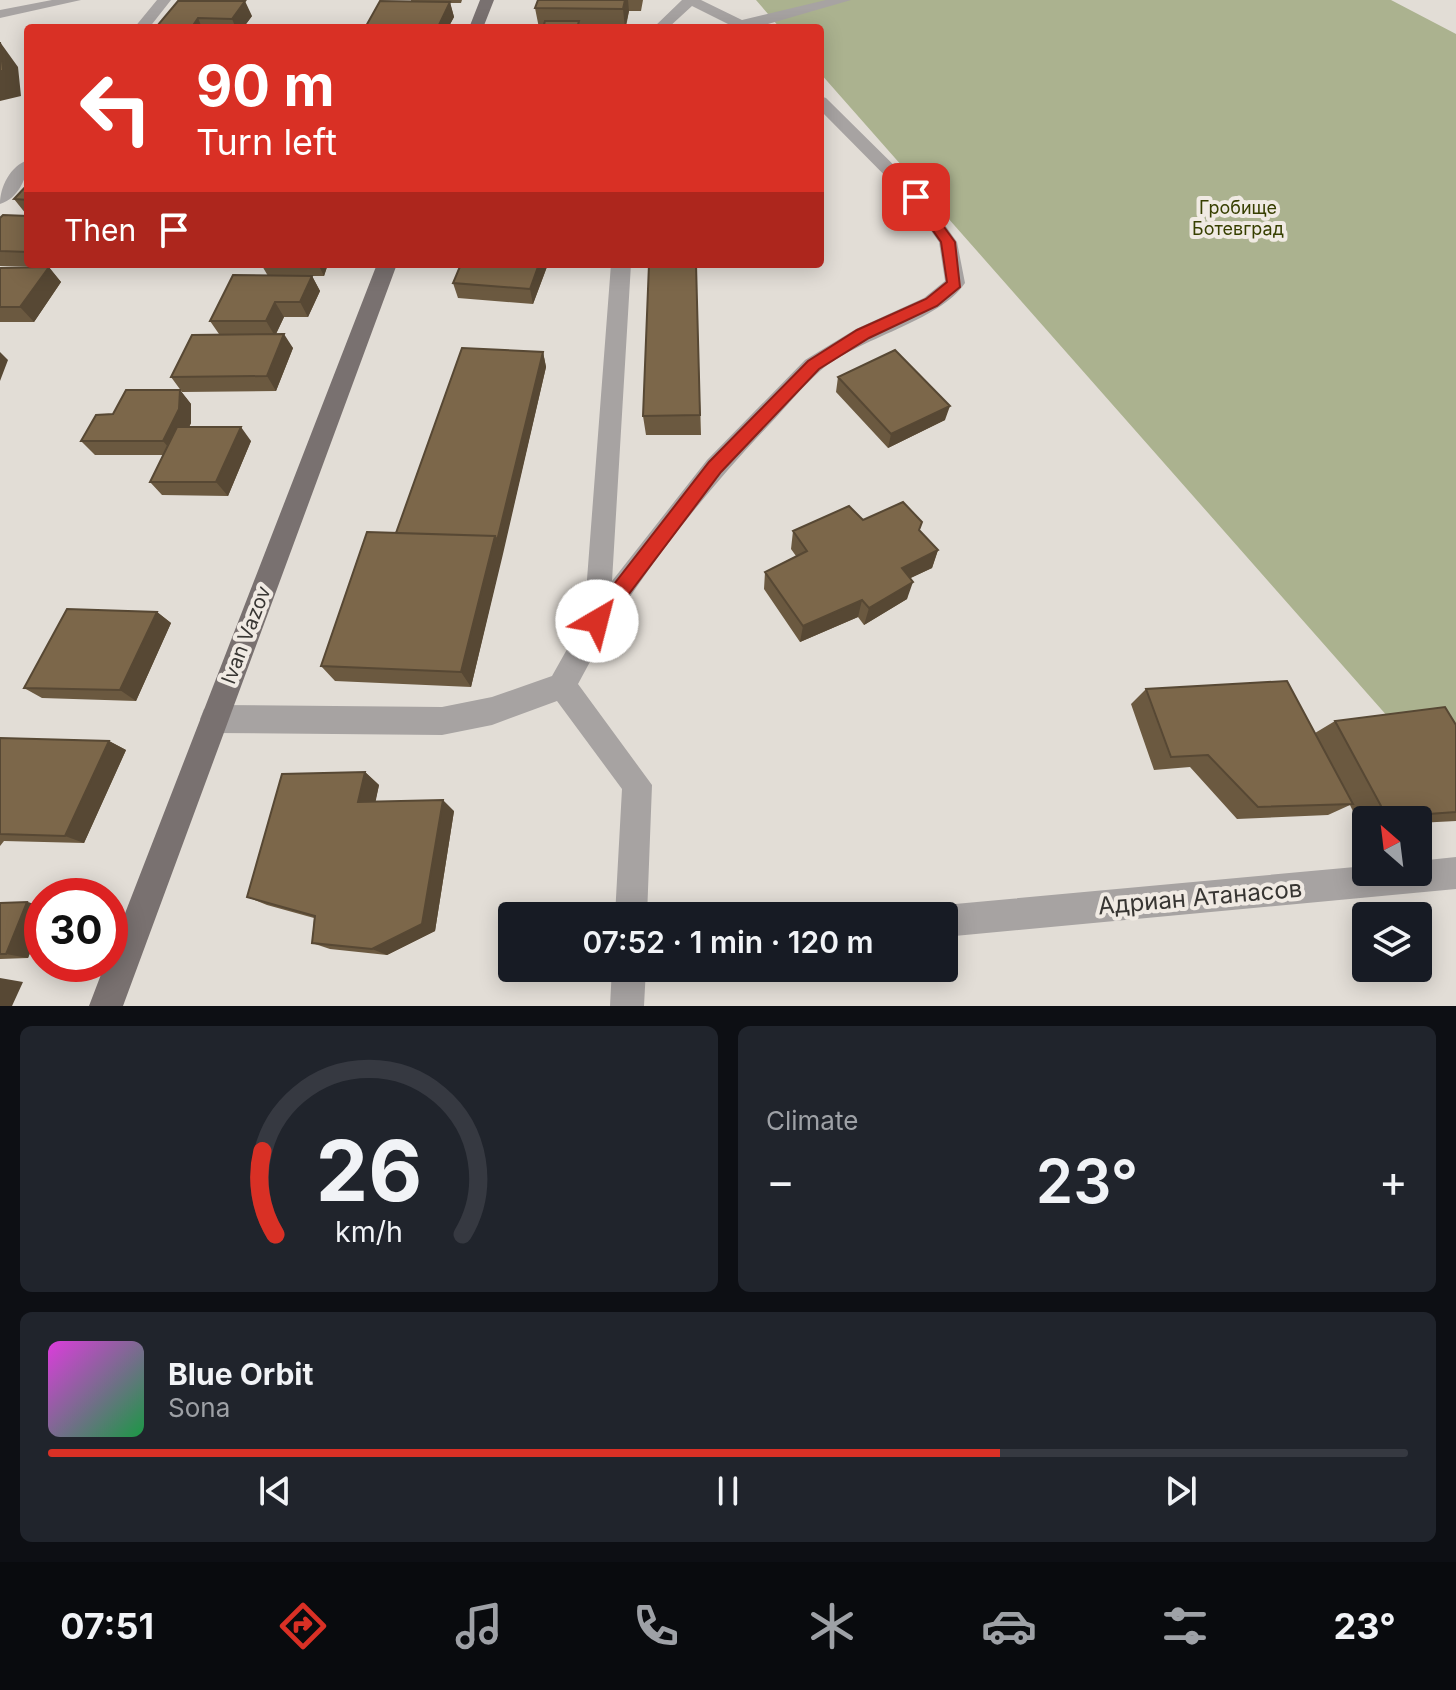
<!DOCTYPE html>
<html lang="en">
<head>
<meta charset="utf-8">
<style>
	:root { --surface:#171b24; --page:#20242c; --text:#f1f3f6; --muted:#9ea1a6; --line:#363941; --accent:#d93025 }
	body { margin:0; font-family:Inter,sans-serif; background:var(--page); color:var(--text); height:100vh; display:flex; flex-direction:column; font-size:30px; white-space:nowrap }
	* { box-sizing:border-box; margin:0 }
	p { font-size:26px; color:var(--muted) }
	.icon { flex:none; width:44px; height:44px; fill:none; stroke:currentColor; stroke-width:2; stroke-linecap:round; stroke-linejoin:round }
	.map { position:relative; height:1006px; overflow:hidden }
	.side { display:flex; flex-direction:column; gap:20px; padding:20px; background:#0d0f14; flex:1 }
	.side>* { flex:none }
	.guide { position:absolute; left:24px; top:24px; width:800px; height:244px; border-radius:8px; box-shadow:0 4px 20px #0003; background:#d93025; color:#fff; overflow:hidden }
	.needle { width:52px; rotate:332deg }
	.controls { position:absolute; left:1352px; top:806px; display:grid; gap:16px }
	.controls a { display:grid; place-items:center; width:80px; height:80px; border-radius:8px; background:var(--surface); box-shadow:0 4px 20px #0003; font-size:40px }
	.speed { position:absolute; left:24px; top:878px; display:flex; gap:16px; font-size:40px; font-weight:700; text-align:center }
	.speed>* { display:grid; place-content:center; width:104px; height:104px; border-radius:50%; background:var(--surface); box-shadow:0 4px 20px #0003; line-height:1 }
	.speed .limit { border:12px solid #d22; background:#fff; color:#111 }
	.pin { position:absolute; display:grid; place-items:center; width:68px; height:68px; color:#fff; margin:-34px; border-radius:16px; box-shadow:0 4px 12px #0006 }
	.me { position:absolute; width:88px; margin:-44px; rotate:37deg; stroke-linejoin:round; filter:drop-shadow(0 0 6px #0008) }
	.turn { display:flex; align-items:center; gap:28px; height:168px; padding:0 40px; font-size:36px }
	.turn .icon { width:104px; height:104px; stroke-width:2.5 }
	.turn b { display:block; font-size:56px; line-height:68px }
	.then { display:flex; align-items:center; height:76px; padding:0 40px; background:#0003; gap:16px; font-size:30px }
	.big { font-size:60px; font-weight:600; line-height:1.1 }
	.side .card { flex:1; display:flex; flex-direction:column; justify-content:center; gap:12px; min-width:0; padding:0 28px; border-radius:12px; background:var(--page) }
	.side .dial { align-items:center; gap:0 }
	.dial svg { height:208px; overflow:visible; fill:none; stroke:var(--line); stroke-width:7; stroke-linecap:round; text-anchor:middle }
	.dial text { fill:var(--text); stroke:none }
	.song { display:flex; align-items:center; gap:24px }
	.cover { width:96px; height:96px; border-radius:12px; background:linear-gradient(135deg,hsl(300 70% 55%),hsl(140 70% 35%)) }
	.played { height:8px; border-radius:4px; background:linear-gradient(90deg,var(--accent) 70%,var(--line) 70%) }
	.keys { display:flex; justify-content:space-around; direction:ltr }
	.heat { display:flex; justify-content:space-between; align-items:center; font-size:44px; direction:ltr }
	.side .tiles { flex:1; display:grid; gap:20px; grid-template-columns:1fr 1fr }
	.card:last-child { grid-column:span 2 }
	.trip { position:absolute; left:498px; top:902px; width:460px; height:80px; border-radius:8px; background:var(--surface); box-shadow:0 4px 20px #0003; font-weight:600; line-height:80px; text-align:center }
	.dock { display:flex; height:128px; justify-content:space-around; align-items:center; background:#090b0e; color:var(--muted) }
	.dock .icon { width:56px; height:56px }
	.dock .on { color:var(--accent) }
	.dock b { font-size:36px; color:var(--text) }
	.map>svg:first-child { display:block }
	.green { fill:#abb28f }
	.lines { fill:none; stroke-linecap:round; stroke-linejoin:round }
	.minor { fill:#a7a3a2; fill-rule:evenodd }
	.major { fill:#797170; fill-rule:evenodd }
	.wall { fill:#6b5940 }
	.shaded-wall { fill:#574834 }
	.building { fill:#7c674a; stroke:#574834; stroke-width:2 }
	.route { fill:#d93025; stroke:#8d1f18; stroke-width:2 }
	.labels { text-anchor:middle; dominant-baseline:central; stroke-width:8; stroke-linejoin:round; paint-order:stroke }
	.far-park-label { font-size:18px; fill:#373f00; stroke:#f0eae3 }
	.street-label { font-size:20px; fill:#383633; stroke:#f0eae3 }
	.near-street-label { font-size:24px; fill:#383633; stroke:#f0eae3 }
</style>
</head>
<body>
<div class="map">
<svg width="1456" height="1006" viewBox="0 0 1456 1006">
	<rect width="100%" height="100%" fill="#e2ddd6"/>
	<path class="green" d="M756,0h635l65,34v760l-636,-721v-45h-40z"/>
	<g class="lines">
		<path class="minor" d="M52,0h29l-81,18v-8z
			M157,0h14l-22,28h-15z
			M682,0h19l41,20 84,-20h25l-97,28h-18l-44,-22 -24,22h-15z
			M820,96l6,2 96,95 35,49 8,41c-26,39 -107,55 -145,88 -18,16 -34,36 -51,54 -73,77 -142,165 -191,259l74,101 -5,131h-32l7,-127 -65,-88 -65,24 -50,10 -228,-2 -10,-4 -4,-10 4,-10 10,-4 228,2 50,-10 60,-21 32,-57 27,-355h20l-19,317 95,-121 98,-100 51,-31 68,-31 21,-17 -6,-39 -29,-41 -90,-91z
			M28,160c0,17 -10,39 -28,44 0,-17 10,-38 28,-44z
			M1456,857v32l-512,48v-21h-14l3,-6 11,-5 422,-39v6h52v-11z
			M612,968h34l-2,38h-34z"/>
		<path class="major" d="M480,0h14l-11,28h-14z
			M377,264h20l-274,742h-34l16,-42h5v-12z"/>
	</g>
	<path class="wall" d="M411,0h51l-1,3h-11l4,14 -6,11h-82v-2l45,-24z
		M538,0h105l-2,11h-12l-3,16 1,1h-88l-4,-20z
		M178,1l74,15 -9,12h-85l-1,-2z
		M28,184v30h-2l-12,-15z
		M28,216v48h25l-4,4 12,14 -27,40h-34v-54l45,-1 -45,-1v-48z
		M261,264h67l-4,12h-12l8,15 -12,26h-24l-8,17 17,14 -17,43 -94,1 -11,-15 48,-43 -9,-13 58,-45z
		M461,264h87l-15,40 -75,-6 -5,-15z
		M696,264l5,171h-55l-3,-19z
		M543,352l3,15 -75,320 -136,-6 -14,-15 75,-133z
		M838,377l107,43 -57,28 -52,-56z
		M180,390l11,14v19l-2,4 62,14 -23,55 -66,-1 -12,-13 13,-27h-68l-14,-14 32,-27z
		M863,520l56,10 19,20 -6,18 -22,10 -3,21 -43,26 -6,-8 -58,25 -36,-53 1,-17 31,-16 -5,-7 2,-18z
		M157,612l14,11 -35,78 -94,-3 -18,-10z
		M1146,689l169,44 20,-12 121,4v96l-38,2v-3h-52v7l-5,1 -11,-23 -22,10 -91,4 -47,-52 -36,3 -23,-66z
		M0,738l109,3 17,9 -42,93 -80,-2 -4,5z
		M365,772l14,13 -4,17 79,9 -19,120 -48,24 -57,-6 -18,-6 2,-25 -47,-13 -20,-8z
		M27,902l15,4v16l-14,36 -28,1v-56z"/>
	<path class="shaded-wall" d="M625,0h3l1,11 -4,17 -2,-19z
		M245,1l7,15 -9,12h-7l-4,-9z
		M450,2l4,15 -6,11h-10z
		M198,18l4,10h-10v-1z
		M0,42l18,25 3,29 -21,5z
		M318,264h10l-4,12z
		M539,264h9l-15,40 -3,-15z
		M49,267l12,15 -27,40 -14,-15z
		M312,276l8,15 -12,26 -8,-15z
		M275,302l9,15 -9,19 -9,-15z
		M284,334l9,14 -17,43 -9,-15z
		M0,352l8,8 -8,21z
		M543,352l3,15 -43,187 -6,-13z
		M180,390l11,14v19l-16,32 -12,-14z
		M950,406l-5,14 -57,28 3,-14z
		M241,427l10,14 -23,55 -12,-14z
		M495,536l8,18 -32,133 -10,-15z
		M938,550l-6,18 -36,17 6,-17z
		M913,582l-6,17 -43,26 5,-17z
		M862,600l-4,17 -58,25 3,-16z
		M157,612l14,11 -35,78 -16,-11z
		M109,741l17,9 -42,93 -19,-7z
		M365,772l14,13 -6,29 -15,-12z
		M443,800l11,11 -19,120 -48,24 -15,-6z
		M27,902l15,4v16l-14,36 -22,-4z
		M0,978l23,4 -11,24h-12z"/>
	<path class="building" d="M538,0h87l-2,9 -88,-1z
		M178,1h67l-13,18 -34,-1 -6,9 -35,-1z
		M380,1l70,1 -12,25 -72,-1z
		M545,21h34l-2,7h-34z
		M0,42l3,29h-3z
		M28,184v16l-14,-1z
		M3,215l25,1v36l-28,-1v-33z
		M461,264h78l-9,25 -77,-6z
		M649,264h47l4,151 -57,1z
		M49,267l-29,40h-20v-39z
		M233,275l79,1 -12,26h-25l-9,19h-56z
		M284,334l-17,42 -96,1 21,-42z
		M462,348l81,4 -46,189 -2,-5 -99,-3z
		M895,350l55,56 -59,28 -53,-57z
		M126,390h54l-1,19 -16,32h-82l15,-26 17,-1z
		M177,427h64l-25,55h-66z
		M903,502l19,20 -3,8 19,20 -36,18 11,14 -44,26 -7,-8 -59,26 -38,-54 42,-21 -14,-20 56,-25 14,14z
		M367,532l128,4 -34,136 -140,-6z
		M67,609l90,3 -37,78 -96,-2z
		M1287,681l66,123 -95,3 -50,-52 -37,2 -25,-68z
		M1445,707l11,18v87l-69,5 -52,-96z
		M0,738l109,3 -44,95 -65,-2z
		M365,772l-7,30 85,-2 -21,124 -50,25 -60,-6 3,-27 -68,-19 35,-123z
		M27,902l-21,52h-6v-51z"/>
	<path class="route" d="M911,194h9l35,48 5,45 -23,19 -68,32 -50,31 -98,103 -117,155h-14l-3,-6 3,-6 119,-153 99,-101 49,-31 69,-31 21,-17 -6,-40 -32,-45z"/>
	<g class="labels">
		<g class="far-park-label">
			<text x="1238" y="207">Гробище<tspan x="1238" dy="21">Ботевград</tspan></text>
		</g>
		<g class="street-label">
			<text transform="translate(246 635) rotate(-69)">Ivan Vazov</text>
		</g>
		<g class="near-street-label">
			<text transform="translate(1200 897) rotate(-5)">Адриан Атанасов</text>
		</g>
	</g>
</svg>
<div class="controls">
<a><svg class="needle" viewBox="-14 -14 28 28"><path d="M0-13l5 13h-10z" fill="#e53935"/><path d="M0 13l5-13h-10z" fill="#9ea1a6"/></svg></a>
<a><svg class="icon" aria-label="layers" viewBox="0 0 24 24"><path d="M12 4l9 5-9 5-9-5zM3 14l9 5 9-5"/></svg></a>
</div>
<div class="speed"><div class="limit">30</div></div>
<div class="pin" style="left:916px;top:197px;background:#d93025"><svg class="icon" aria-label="arrive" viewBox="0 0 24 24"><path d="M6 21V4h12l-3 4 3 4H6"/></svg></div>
<svg class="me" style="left:597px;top:621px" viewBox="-20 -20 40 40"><circle r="19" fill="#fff"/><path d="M0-13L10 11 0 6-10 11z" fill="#d93025"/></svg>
<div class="trip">07:52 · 1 min · 120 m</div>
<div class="guide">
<div class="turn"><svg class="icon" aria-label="left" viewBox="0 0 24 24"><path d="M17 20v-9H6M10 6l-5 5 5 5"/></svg><div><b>90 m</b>Turn left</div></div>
<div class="then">Then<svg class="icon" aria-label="arrive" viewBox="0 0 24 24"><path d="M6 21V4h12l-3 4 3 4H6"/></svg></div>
</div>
</div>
<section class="side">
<div class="tiles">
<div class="card dial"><svg viewBox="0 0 100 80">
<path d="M14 69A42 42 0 1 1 86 69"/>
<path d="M14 69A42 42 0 0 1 9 37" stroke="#d93025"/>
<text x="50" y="56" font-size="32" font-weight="700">26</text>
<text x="50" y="72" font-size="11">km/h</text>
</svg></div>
<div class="card"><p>Climate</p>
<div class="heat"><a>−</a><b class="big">23°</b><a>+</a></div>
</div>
<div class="card">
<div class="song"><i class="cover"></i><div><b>Blue Orbit</b><p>Sona</p></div></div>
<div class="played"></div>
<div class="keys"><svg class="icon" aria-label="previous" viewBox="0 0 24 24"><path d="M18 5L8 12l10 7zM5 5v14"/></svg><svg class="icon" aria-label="pause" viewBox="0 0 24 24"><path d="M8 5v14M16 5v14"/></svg><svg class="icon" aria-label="next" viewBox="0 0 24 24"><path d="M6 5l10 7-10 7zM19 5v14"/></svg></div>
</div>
</div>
</section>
<nav class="dock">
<b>07:51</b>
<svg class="icon on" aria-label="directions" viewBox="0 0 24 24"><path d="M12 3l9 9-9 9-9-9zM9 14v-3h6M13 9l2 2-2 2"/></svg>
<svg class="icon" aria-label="music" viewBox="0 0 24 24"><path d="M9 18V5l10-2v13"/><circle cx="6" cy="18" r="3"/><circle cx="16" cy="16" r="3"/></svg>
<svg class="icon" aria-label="phone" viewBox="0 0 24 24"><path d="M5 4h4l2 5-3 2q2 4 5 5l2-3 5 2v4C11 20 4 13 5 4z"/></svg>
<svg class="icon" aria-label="climate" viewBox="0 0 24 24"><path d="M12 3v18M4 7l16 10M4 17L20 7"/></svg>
<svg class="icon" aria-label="car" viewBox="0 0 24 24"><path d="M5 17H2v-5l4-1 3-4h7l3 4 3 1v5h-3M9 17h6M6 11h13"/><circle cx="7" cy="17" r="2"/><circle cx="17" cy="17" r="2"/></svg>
<svg class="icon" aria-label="filters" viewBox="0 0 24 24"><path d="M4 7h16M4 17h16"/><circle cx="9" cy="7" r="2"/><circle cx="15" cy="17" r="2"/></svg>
<b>23°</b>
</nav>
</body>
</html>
